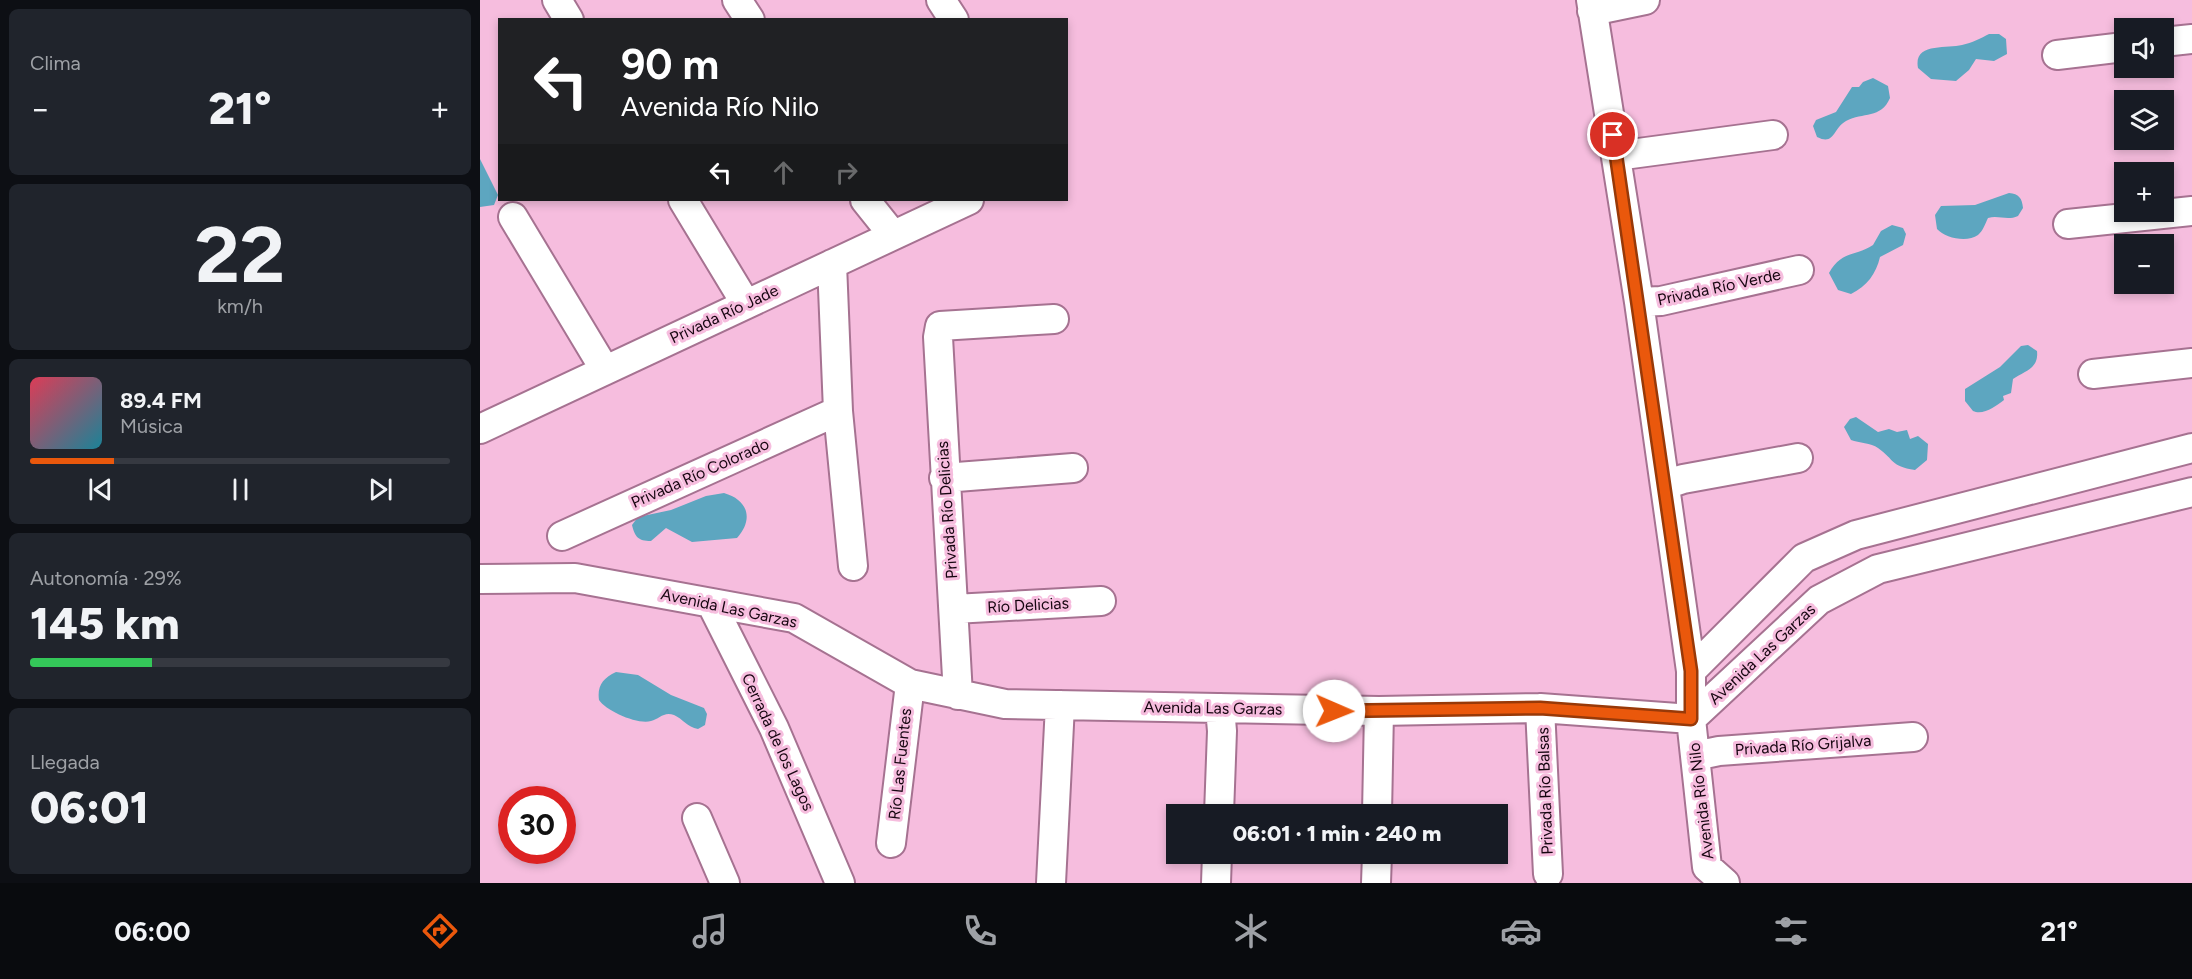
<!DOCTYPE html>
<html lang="es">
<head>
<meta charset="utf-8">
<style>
	:root { --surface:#171b24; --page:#20242c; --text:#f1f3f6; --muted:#9ea1a6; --line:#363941; --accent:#ea580c }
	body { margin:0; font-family:Figtree,sans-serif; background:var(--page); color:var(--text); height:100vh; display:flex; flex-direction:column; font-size:22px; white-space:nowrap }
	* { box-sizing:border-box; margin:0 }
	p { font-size:20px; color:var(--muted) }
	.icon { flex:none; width:33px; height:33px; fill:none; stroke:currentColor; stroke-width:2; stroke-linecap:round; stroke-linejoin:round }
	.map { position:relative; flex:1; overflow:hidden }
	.side { display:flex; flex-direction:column; gap:9px; padding:9px; background:#0d0f14; width:480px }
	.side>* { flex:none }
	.banner { position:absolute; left:18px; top:18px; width:570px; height:183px; border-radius:0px; box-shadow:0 3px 9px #0003; background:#202124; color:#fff; overflow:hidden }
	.buttons { position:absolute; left:1634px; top:18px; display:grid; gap:12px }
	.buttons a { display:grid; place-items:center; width:60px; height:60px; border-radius:0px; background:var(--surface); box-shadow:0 3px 9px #0003; font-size:30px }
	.speed { position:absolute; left:18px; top:786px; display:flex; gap:12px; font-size:30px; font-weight:700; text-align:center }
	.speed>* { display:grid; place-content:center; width:78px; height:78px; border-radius:50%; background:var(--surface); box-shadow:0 3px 9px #0003; line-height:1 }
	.speed .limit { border:9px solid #d22; background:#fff; color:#111 }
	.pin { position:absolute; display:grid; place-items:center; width:51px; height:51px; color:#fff; margin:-26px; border:3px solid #fff; border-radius:50%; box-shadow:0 2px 6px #0007 }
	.me { position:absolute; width:66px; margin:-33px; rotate:91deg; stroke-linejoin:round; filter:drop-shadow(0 0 4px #0008) }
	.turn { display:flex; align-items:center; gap:21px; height:126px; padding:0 24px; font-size:27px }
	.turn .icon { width:78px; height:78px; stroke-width:2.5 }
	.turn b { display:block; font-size:42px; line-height:51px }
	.lanes { display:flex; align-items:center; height:57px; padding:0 24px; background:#0003; justify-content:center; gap:30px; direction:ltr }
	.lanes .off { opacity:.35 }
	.big { font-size:45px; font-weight:800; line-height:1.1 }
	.side .card { flex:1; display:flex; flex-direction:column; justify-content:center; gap:9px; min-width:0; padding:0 21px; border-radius:9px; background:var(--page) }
	.side .dial { align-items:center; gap:0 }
	.dial b { font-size:78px; line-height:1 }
	.song { display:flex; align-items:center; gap:18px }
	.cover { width:72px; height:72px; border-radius:9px; background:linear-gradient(135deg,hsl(350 70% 55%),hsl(190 70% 35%)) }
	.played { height:6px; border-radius:3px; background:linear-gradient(90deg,var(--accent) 20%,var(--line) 20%) }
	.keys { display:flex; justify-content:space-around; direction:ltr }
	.heat { display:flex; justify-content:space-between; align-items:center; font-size:33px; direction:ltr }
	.charge { height:9px; border-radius:4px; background:linear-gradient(90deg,#34c759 29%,var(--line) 0) }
	.trip { position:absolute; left:686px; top:804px; width:342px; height:60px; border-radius:0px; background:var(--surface); box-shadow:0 3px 9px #0003; font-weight:800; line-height:60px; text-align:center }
	.menu { display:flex; height:96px; justify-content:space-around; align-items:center; background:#090b0e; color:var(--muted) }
	.menu .icon { width:42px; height:42px }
	.menu .current { color:var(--accent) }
	.menu b { font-size:27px; color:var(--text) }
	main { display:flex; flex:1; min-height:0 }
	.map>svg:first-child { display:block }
	.water { fill:#5da6c0 }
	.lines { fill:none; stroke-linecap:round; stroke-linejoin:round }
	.minor-casing { stroke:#a67291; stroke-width:32 }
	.minor { stroke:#fff; stroke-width:28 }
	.route-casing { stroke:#983908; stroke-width:15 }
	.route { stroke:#ea580c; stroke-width:10 }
	.labels { text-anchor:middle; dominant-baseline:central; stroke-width:6; stroke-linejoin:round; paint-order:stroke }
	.street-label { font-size:16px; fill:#160510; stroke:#f6bdde }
</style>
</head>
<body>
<main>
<section class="side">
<div class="card"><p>Clima</p>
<div class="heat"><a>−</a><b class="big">21°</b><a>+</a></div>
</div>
<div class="card dial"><b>22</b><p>km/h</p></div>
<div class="card">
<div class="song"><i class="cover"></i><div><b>89.4 FM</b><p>Música</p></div></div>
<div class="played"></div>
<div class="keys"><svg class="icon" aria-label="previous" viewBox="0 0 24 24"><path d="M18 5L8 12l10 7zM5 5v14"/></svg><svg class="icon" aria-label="pause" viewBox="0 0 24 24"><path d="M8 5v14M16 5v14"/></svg><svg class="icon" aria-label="next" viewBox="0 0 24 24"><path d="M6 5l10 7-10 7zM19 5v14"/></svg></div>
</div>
<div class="card"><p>Autonomía · 29%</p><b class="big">145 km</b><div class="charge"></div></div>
<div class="card"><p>Llegada</p><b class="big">06:01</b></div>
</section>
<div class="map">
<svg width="1712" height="883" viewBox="0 0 1712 883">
	<rect width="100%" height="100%" fill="#f6bdde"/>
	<path class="water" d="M1509,34h10l7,5 1,15 -13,7 -18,-2 -7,11 -13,11 -25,-2 -13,-11c-5,-26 29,-19 44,-23 10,-2 19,-7 27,-11z
		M1393,78l15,8 2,12c-9,21 -27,14 -44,23 -13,7 -11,25 -29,16l-4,-11 3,-6 20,-8 16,-25h7l4,-5z
		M0,159l18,36 -4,10 -14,2z
		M1529,193c10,1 13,5 14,15l-5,8c-11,5 -19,-1 -30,2 -3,6 -5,13 -10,17 -11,8 -33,3 -41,-6l-2,-14 6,-9 34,-1z
		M1412,225l11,3 3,6 -3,11 -23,12c-4,17 -13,29 -29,37l-13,-4 -9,-17c13,-23 26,-16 44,-28l8,-14z
		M1548,345l9,6c2,18 -13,20 -24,28l-2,14 -8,3 1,4c-8,6 -21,16 -31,11l-8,-10v-12l35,-22 21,-21z
		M1376,417l22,15 11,-3 8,3 10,-2 3,9 8,-3 10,8 -1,16 -12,10c-25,-4 -20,-10 -37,-22 -7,-5 -19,-5 -27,-8l-7,-13 6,-8z
		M244,493c24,7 30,26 13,45l-45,4 -26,-14 -15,13c-13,0 -16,-4 -19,-16l6,-8 33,-7 35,-14z
		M136,672l22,3 33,20 33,13 3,6 -2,11 -7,4c-11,-2 -15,-10 -24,-14 -10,-4 -15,4 -23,6 -13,4 -45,-10 -52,-21 -2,-14 4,-22 17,-28z"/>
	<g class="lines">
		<g class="minor-casing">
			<path id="minor" d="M77,0l12,20
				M257,0l13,20
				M461,0l13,20
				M1111,0l48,302 52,369v48l16,148 18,16
				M1112,11l53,-11
				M1683,42l29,-3
				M1577,55l67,-8
				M1136,156l157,-21
				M203,200l63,104
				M385,200l28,35
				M33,217l92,153
				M1588,224l124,-13
				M352,264l6,147 15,155
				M1159,302l22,-1 138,-31
				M1613,374l99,-11
				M0,429l489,-229
				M464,478l129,-10
				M1185,485l18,-6 115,-21
				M82,536l276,-125
				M0,579l95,-1 219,40 116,66 95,20 374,7 161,-3 151,11 128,-119 59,-31 314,-77
				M231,603l63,125 66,155
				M474,609l147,-8
				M1211,671l113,-113 52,-23 336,-87
				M478,695l-20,-358 2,-11 114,-7
				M1060,708l8,166
				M1215,756l24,-5 194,-14
				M739,814l3,-83 -2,-23
				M897,814l2,-103
				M217,818l28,65
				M411,843l19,-159
				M571,883l9,-178
				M736,883l1,-29
				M896,883l1,-29"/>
		</g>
		<use href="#minor" class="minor"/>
	</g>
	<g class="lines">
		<g class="route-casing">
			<path id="route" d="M854,711l206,-3 151,11v-48l-78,-536"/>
		</g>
		<use href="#route" class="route"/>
	</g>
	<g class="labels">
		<g class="street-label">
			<text transform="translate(1239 287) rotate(-12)">Privada Río Verde</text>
			<text transform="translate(244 314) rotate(-25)">Privada Río Jade</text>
			<text transform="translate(220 473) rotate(-24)">Privada Río Colorado</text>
			<text transform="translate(467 510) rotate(-94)">Privada Río Delicias</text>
			<text transform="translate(548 605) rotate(-3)">Río Delicias</text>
			<text transform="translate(249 608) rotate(12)">Avenida Las Garzas</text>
			<text transform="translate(1282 654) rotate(-43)">Avenida Las Garzas</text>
			<text transform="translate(733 708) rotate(1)">Avenida Las Garzas</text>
			<text transform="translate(298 742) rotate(65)">Cerrada de los Lagos</text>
			<text transform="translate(1323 745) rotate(-4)">Privada Río Grijalva</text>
			<text transform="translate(420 764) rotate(-84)">Río Las Fuentes</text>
			<text transform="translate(1065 791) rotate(-92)">Privada Río Balsas</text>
			<text transform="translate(1221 801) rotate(-97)">Avenida Río Nilo</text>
		</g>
	</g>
</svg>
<div class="buttons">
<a><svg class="icon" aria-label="sound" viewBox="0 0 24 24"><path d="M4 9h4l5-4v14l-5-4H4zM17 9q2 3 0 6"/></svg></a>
<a><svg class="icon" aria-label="layers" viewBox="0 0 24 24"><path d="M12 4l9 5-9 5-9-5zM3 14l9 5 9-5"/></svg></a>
<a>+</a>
<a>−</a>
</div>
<div class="speed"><div class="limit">30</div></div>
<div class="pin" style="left:1133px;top:135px;background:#d93025"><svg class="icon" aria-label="arrive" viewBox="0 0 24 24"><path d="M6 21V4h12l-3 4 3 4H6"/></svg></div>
<svg class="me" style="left:854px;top:711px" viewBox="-20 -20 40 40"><circle r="19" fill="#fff"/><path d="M0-13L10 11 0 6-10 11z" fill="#ea580c"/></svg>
<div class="trip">06:01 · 1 min · 240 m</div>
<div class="banner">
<div class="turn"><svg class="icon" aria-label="left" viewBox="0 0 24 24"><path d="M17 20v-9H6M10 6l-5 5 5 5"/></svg><div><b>90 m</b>Avenida Río Nilo</div></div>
<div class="lanes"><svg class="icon" aria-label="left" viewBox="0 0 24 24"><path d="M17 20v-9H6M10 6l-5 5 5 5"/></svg><svg class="icon off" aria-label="ahead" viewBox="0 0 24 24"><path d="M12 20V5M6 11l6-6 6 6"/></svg><svg class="icon off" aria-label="right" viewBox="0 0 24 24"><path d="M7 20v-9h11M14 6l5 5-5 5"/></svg></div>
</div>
</div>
</main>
<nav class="menu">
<b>06:00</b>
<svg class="icon current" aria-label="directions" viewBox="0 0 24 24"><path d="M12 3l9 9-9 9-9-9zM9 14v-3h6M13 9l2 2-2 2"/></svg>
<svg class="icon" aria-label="music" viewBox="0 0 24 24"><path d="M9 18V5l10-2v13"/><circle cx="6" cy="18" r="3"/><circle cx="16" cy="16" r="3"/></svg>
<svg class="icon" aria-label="phone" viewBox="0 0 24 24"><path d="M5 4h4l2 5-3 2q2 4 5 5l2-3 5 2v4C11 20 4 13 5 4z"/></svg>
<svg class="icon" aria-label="climate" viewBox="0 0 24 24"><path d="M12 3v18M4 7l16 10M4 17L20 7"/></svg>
<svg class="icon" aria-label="car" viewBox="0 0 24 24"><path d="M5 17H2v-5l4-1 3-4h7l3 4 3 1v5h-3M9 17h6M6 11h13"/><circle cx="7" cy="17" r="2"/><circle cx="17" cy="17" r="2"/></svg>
<svg class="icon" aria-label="filters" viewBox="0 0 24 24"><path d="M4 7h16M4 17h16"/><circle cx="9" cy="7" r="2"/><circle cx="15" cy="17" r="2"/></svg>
<b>21°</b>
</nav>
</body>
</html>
